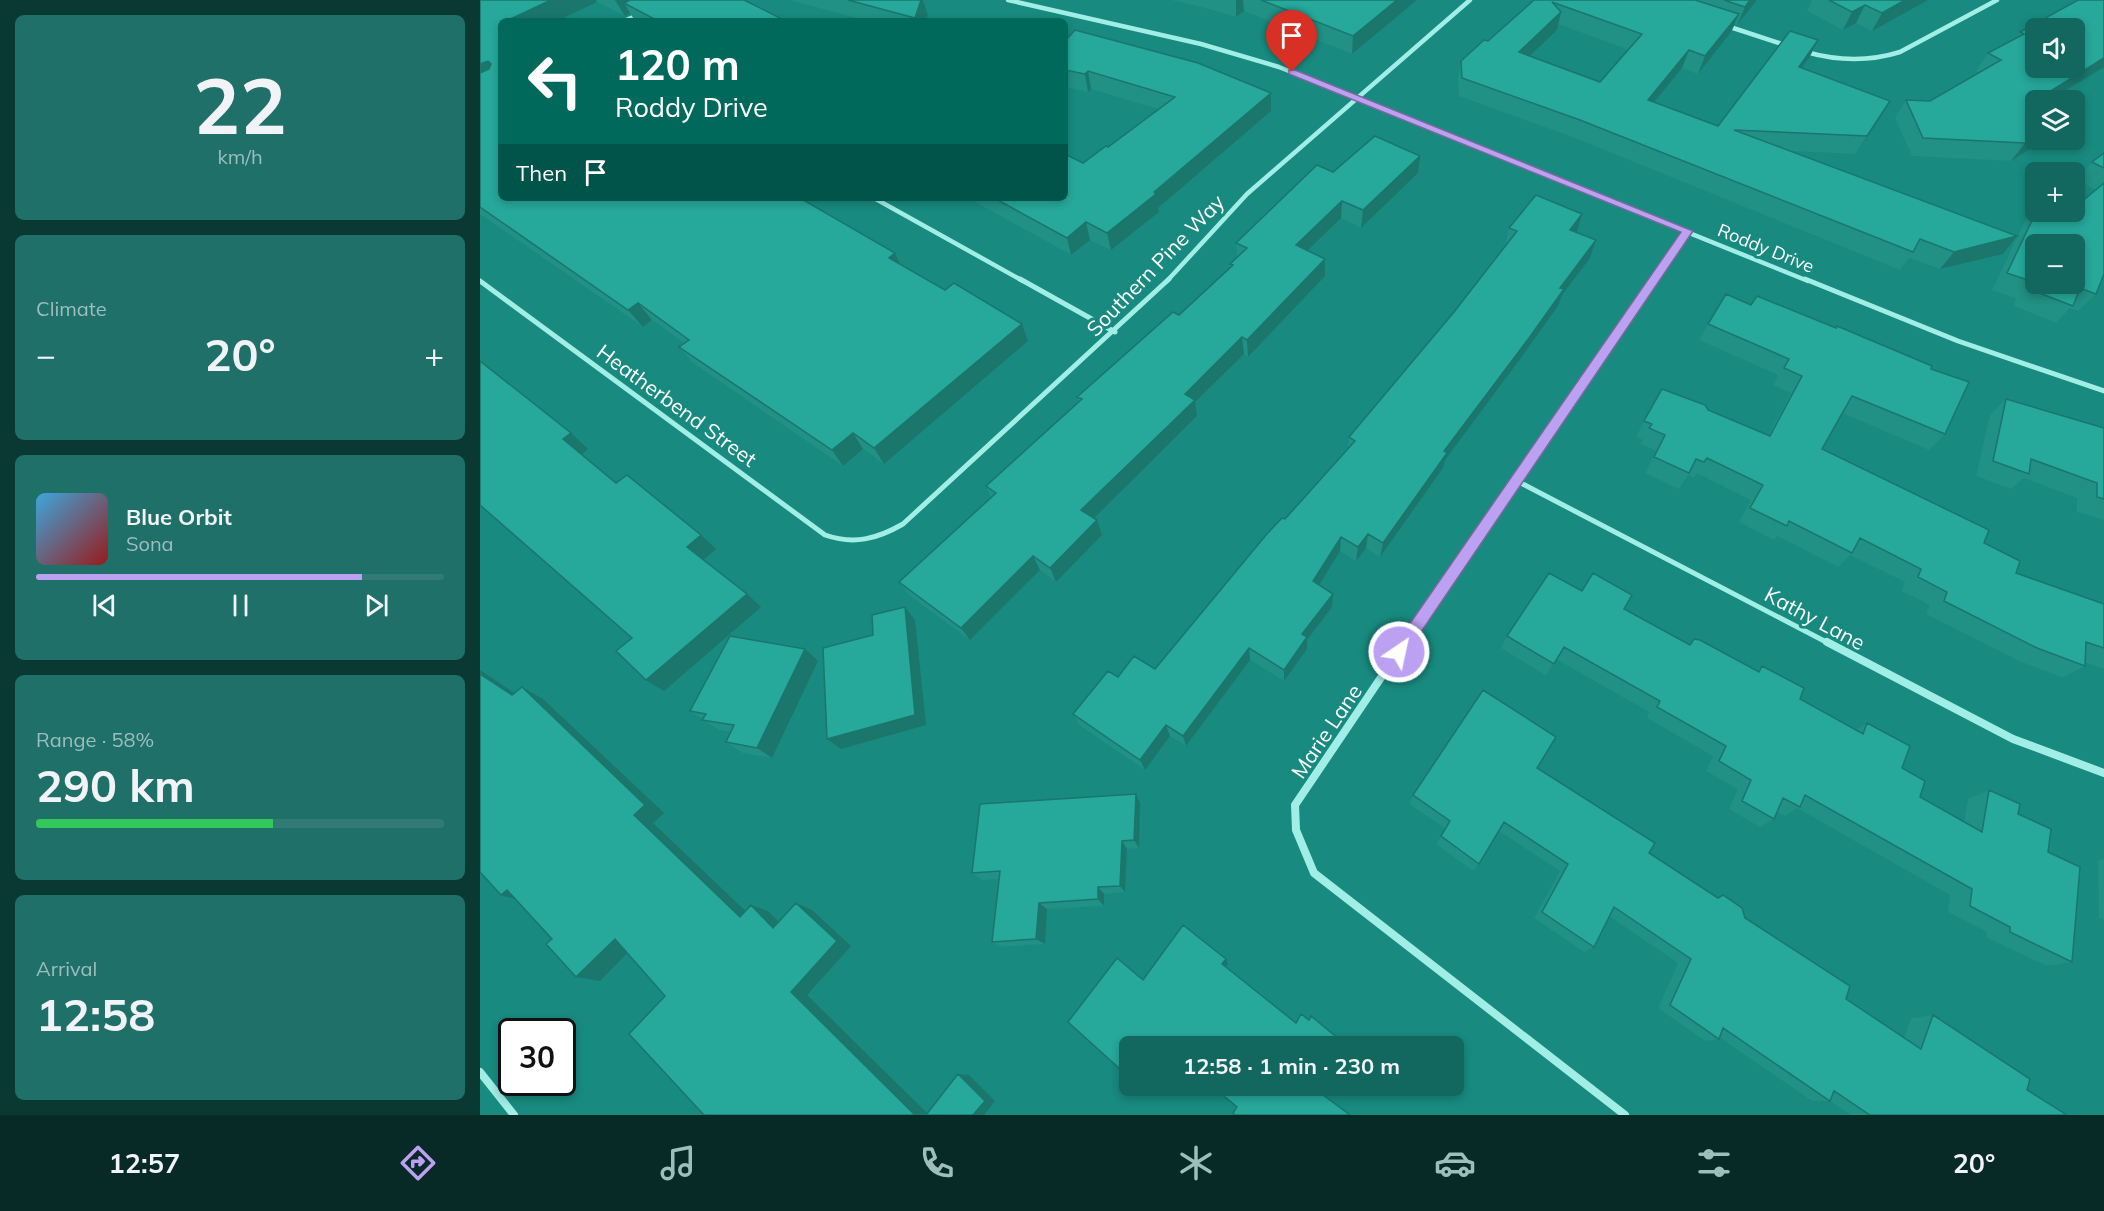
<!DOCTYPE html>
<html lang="en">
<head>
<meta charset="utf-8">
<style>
	:root { --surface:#12685f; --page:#1f7068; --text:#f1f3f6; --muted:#9cbebd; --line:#317b74; --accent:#bca0f2 }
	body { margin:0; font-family:Mulish,sans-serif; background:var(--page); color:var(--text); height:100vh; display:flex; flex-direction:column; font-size:22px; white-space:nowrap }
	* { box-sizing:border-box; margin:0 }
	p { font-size:20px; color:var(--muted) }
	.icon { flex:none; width:33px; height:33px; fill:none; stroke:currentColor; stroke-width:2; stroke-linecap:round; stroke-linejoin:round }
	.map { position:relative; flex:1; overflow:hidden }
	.details { display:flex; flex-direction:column; gap:15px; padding:15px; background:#0a3934; width:480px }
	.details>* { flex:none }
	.top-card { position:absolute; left:18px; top:18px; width:570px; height:183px; border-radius:9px; box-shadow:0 3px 9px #0003; background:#00695c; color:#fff; overflow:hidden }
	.fabs { position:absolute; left:1545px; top:18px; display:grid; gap:12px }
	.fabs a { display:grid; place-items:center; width:60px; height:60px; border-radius:9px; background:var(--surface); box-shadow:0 3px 9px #0003; font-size:30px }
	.speed { position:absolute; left:18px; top:1018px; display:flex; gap:12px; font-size:30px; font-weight:700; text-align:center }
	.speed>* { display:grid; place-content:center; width:78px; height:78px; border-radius:50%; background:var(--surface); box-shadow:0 3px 9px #0003; line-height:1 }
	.speed .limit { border:3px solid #111; border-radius:9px; background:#fff; color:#111 }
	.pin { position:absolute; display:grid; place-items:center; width:51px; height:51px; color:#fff; margin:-62px -26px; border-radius:50% 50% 50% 0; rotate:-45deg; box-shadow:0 0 6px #0007 }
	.pin .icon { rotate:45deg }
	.me { position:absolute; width:66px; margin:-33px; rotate:34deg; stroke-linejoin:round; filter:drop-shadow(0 0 4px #0008) }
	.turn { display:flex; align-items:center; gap:21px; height:126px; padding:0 18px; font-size:27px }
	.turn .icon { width:78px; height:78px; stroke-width:2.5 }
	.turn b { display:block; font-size:42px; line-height:51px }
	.then { display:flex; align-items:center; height:57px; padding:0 18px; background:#0003; gap:12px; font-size:22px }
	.big { font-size:45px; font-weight:700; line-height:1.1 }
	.details .tile { flex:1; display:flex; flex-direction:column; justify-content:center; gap:9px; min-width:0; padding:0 21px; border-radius:9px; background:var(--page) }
	.details .dial { align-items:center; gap:0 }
	.dial b { font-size:78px; line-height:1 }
	.song { display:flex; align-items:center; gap:18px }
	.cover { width:72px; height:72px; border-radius:9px; background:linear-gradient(135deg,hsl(200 70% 55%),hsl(0 70% 35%)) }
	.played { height:6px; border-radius:3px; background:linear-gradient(90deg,var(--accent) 80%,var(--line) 80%) }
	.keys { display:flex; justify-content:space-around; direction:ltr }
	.heat { display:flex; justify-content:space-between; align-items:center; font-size:33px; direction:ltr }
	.charge { height:9px; border-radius:4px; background:linear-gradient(90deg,#34c759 58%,var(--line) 0) }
	.trip { position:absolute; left:639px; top:1036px; width:345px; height:60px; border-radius:9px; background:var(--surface); box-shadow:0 3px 9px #0003; font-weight:700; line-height:60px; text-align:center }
	.dock { display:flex; height:96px; justify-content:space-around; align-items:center; background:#072a26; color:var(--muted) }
	.dock .icon { width:42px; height:42px }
	.dock .current { color:var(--accent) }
	.dock b { font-size:27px; color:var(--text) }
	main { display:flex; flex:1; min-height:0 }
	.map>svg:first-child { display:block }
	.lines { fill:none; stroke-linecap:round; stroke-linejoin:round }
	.street-far2 { stroke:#a1eee6; stroke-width:4.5 }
	.street-far1 { stroke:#a1eee6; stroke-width:5 }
	.street { stroke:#a1eee6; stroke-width:8 }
	.wall { fill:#219085; fill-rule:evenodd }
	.shaded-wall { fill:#1b766c }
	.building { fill:#26a89b; stroke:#1b766c; stroke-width:1.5; fill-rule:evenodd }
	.route { fill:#bca0f2; stroke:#7a689d; stroke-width:1.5 }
	.labels { text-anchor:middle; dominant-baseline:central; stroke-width:6; stroke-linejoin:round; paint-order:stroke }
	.far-street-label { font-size:18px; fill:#fff; stroke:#188a7f }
	.street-label { font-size:21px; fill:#fff; stroke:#188a7f }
</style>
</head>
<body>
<main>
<section class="details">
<div class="tile dial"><b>22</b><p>km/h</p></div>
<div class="tile"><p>Climate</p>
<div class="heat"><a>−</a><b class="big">20°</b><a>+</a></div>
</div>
<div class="tile">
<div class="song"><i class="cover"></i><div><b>Blue Orbit</b><p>Sona</p></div></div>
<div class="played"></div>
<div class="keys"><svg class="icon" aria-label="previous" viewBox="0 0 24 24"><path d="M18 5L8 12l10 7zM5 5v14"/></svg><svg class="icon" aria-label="pause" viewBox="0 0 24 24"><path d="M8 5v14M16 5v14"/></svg><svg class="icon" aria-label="next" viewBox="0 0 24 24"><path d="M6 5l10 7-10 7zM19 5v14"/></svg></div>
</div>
<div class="tile"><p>Range · 58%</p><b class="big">290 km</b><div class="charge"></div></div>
<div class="tile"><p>Arrival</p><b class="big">12:58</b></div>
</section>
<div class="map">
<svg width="1624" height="1115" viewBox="0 0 1624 1115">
	<rect width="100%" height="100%" fill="#188a7f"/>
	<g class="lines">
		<path class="street-far2" d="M528,0l193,44 78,23 529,214
			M144,21l16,-7
			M1247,26l61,20
			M1326,52c32,9 62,10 94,0l97,-52
			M394,198l149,83
			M687,281l80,-87 223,-194
			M1173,281l34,-50"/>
		<path class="street-far1" d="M540,279l95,53
			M1325,279l153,62 146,50
			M0,281l345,254c29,10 52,4 78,-11l266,-245
			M1035,480l315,164
			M924,644l250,-365"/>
		<path class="street" d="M925,642l-110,163 1,25 18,43 311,242
			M1347,642l186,97 91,34
			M0,1072l34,43"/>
	</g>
	<path class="wall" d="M0,0h264l42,21h-151l-5,-8 -5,3 -28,-14 -40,19h-56v177l394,55 5,11 128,77 -144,123 -21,-15 -20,17 -150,-103 -14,-16 5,-4 -32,-23 -9,7 -163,-113z
		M310,0h133l5,15 -2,6h-59z
		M691,0h246l-65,54 -108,-43 -8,6 -38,-11z
		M1054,0h223l-20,25 -2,-1 -4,8 -33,42 -16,-6 -28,34 64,24 100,-86 -9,18 -7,10 77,51 -23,35 -67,-3 214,103 -63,15 -31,-11 -9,12 -325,-132 -116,-42 -1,-17 3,-18 27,-20zM1078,24l71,26 -29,32 -70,-26 27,-26z
		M1332,0h116l-56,31 -16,-8 -13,7 -36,-19z
		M1624,0v67l-54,33h-14v40h9l-1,1 -33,20 -99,-5 -17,-38 11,-18 24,1 49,-28 -3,-2 12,-18 28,-15 4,-6z
		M585,41l206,70 -113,97 1,4 -48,38 -21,-10 -19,15 -103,-57h97l18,-35 25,-16 50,-38 -67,-20 -3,3 -23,-5z
		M1624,153v121l-8,20 -18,17 -8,-3 -14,15 -42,-17 2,-8 -24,-8 33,-69 11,-12v3h24l7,2 28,-24 -18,-11 15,-17z
		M853,172l85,1 -57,55 -20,-10 -33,33 17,8v17l-77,81 -4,-3 -49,48 2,14 -104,102 9,17 -46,47 -16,-12 -70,70 -61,-45 -10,-13 92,-85 -5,-11 93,-84 -2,-5 102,-82 51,-47v-4l7,-6 -1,-15z
		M1029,228l67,4 14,26 -28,37 -4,11 -35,49 -78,105 -2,8 -63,89 -14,-9 -10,13 -16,-10 -21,34 14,9 -1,13 -25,33v9l-23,32 -34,-21 -64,86 -16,-10 -25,34 -66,-45 -6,-11 45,-37 37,-8 193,-220 1,-12 105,-125 51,-67z
		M1271,305l180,64 14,65 -16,16 -87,-37 -20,36 162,94 32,30 88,31v65l-19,-7v4l-22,12 -46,-18 -91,-46 4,-9 -29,-14 4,-9 -55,-27 -12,12 -61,-31 -3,4 -35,-18 12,-22 -54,-27 -3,5 -6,-3 -9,14 -34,-16 11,-22 -15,-7 2,-4 -7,-3 8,-16 64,-11 60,25 23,-42 -18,-8 5,-10 -79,-35 9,-16z
		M1526,399l98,29v92l-27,-8v-14l-53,-20 -13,11 -35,-13 14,-61z
		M1102,591l107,53 5,-5 63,32 5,-5 38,33 56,31 11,-7 35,45 18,29 44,25 4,-23 21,-9 29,24 30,38 24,110 -25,4 -60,-28v-6l-39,-20 2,-17 -153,-87 -12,8 -8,-4 -3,7 -14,8 -31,-18 9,-20 -32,-18 7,-15 -66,-38 2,-6 -93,-53 -10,17 -45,-28 6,-12z
		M338,661l-46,97 -30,-5 -16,-11 5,-10 -12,-2 -29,-19z
		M1057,768l112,85 68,45 6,-3 22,23 101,81 58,39 7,-20 22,-3 94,75 40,25h-216l-21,-14h-18l-93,-64v2l-14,2 -47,-33 20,-45 -69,-47 -15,31 -10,5 -50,-34 26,-47 -61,-40 -20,33 -6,7 -37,-27 10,-15 -37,-25 4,-9z
		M656,794l4,9 -1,45 -12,1 -2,43 -21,2v12l-57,3 -2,35 -43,3 -10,-5 7,-63 -17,1 -10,-7z
		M1624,859v61l-5,-2 -1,-58z"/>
	<path class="shaded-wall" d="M71,0h45l1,2 -40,19h-51z
		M135,0h45l-36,3 6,10 -5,3z
		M441,0h2l5,15 -2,6h-10l-1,-3z
		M756,0h7l1,11 -8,6z
		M917,0h20l-65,54 1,-18z
		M1270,0h7l-20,25 8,-18z
		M1425,0h23l-56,31 10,-18z
		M1385,5l-9,18 -13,7 9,-18z
		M1081,12l-4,18 -42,40 4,-18z
		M1259,14l-8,18 -33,42 7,-18z
		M1338,40l-9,18 -19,27 9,-18z
		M1209,50l-7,18 -41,50 7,-18z
		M1624,58v9l-54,33h-14z
		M8,61l13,16 -21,11v-24z
		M608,71l3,18 -3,3 -3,-18z
		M791,93v18l-113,97 1,4 -48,38 -4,-17z
		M1410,101l-11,18 -23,35 11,-18z
		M1556,136v4h9l-34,21 14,-18z
		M940,156l-2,17 -57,55 2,-18z
		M862,201l-1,17 -45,44v-17z
		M1102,214l-5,18 -12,16 5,-18z
		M606,222l4,18 -19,15 -4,-17z
		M1537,236l-14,18 -63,15 14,-17z
		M1116,240l-6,18 -28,37 -4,11 -35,49 -78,105 -2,8 -63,89 3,-14 61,-92 116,-163z
		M415,253l8,17 -14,-12z
		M845,259v17l-77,81 -1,-17z
		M158,303l14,17 -9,7 -15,-17z
		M542,324l6,17 -144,123 -10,-16z
		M762,337l2,17 -49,48 2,14 -110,109 -6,-15 104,-116z
		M91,433l17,16 -7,6 -18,-16z
		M373,433l10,16 -20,17 -11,-16z
		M617,520l5,15 -46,47 -6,-14z
		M888,534l-2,14 -10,13 2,-14z
		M221,535l15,14 -14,12 -15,-14z
		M861,537l-1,14 -27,44v-14z
		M553,556l7,14 -70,70 -9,-12z
		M267,594l14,13 -97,84 -18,-11z
		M853,594l-1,13 -25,33v9l-23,32v-11l18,-36z
		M425,607l10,13 11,105 -85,24 -14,-10z
		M769,648l1,12 -64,86 -3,-10z
		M325,649l13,12 -46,97 -15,-10z
		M0,670l54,36 -22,-11 -32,-21z
		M42,687l21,12 121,114 -11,10 105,100 -18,-6 -106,-102z
		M686,725l4,11 -25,34 -5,-10z
		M656,794l4,9 -1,45 -5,-8z
		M642,841l5,8 -2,43 -5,-6z
		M618,887l6,7v12l-6,-7z
		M27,890l18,12 -24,-7z
		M316,903l16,7 39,36 -44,49 122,120h-14l-124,-123z
		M559,903l8,6 -2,35 -9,-5z
		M271,905l17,6 22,22 -17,-5z
		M135,939l21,5 -36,37 -24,-4z
		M746,959l2,5 -3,4 -3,-4z
		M478,1074l11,1 26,26 -11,14h-11z
		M669,1086h5l-4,6h-5z"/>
	<path class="building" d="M0,0h71l-45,21h-5v3h-1l1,1v173h299l95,55 -6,5 56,32 9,-7 68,41 -148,124 -21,-15 -21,17 -153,-103 10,-7 -51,-37 -10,7 -148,-103v-134l9,-4 2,-5 -3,-3 -8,3z
		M150,0h114l42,21h-128l-34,-18z
		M368,0h73l-6,18z
		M781,0h136l-44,36z
		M1054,0h161l44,14 -34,42 -16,-6 -41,50 70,26 72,-95 28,9 -19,27 91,34 -23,35 -133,-6 283,106 -63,16 -34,-13 -7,13 -333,-132 -118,-42 -1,-17 23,-21 4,1zM1072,2l90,32 -42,48 -81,-30 42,-40z
		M1244,0h26l-5,7z
		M1349,0h76l-23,13 -17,-8 -13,7z
		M1598,0h26v58l-68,42h1h-1v36l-11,7 -102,-5 -17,-38 24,1 71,-41 -13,-7 36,-19 -4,-2zM1556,28h38v40h-38z
		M595,30l123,33 73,30 -117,99 2,2 -49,39 -21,-11 -19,16 -73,-40h71v-44l18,9 23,-17 2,1 67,-50 -87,-26 -3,3 -20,-4v-29z
		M895,136l45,20 -57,54 -21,-9 -46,44 29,14 -78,81 -5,-3 -57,57 10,6 -114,110 16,10 -47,48 -17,-12 -72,72 -62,-46 97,-89 -10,-7 96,-87 -5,-2 96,-85 6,3 54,-50 -3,-1 17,-16 -11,-5 81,-78 16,7z
		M1624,153v15l-12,-6z
		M1624,183v91l-8,20 -16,-6 -7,18 -44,-17 2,-8 -24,-8 29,-61h24l7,2 3,-2h4v-4zM1556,244h38v40h-38z
		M1056,195l46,19 -12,16 26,10 -36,48 4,1 -35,49 -85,113 3,2 -64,90 -15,-9 -10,13 -17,-10 -28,44 20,13 -31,40 5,3 -23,33 -35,-22 -66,88 -17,-11 -26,35 -67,-46 35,-43 10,6 16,-21 21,13 111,-134 16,-17 3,1 70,-78 -6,-4 105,-125 63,-81 -8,-3z
		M1246,294l25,11 6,-9 79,32 1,-2 95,40 -1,3 38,13 -24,52 -93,-38 -30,53 167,81 -5,13 36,18 -4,12 88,31v44l-18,-6 -1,24 -48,-18 -93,-47 3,-9 -29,-15 3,-8 -61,-31 -8,15 -63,-32 -2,5 -37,-18 13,-23 -56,-27 -3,4 -8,-3 -7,14 -35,-16 11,-22 -16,-7 3,-4 -8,-3 18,-32 43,16 3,5 62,26 32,-60 -18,-8 5,-9 -81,-35z
		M0,361l91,72 -8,6 53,44 11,-8 74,60 -14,12 60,47 -101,86 -30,-29 16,-13 -152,-133z
		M1526,399l98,29v71l-7,-2v-14l-66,-24 -2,15 -36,-13z
		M1069,573l33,18 11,-18 39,22 -8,14 66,36 4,-6 6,1 59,32 3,-6 42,22 -4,11 63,35 4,-11 43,23 -8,22 23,13 -5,16 62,35 7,-42 31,14 -2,10 33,15 -3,23 32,15 -8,95 -62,-30v-5l-40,-21 2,-17 -167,-94 -5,12 -17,-9 -9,21 -32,-18 9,-21 -32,-19 7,-15 -69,-39 3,-6 -96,-54 -10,17 -47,-28z
		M425,607l10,108 -88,24 -4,-91 50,-13 -1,-20z
		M250,636l75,13 -48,99 -31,-6 8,-17 -32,-5 4,-6 -16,-3z
		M0,674l32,21 10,-8 123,118 -11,10 106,102 11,-12 22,23 23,-25 41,38 -46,51 124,123h-211l-75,-81 36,-38 -50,-57 -39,38 -30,-33 6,-5 -45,-49 -6,5 -21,-23z
		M1003,690l73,47 -19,31 118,75 -6,10 69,45 5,-3 19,13 3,10 105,68 -4,13 75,50 12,-34 97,64 -3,11 40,25h-197l-36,-24 -4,10 -107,-73 -4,11 -49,-34 21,-46 -77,-52 -20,40 -52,-35 26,-48 -64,-42 -25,42 -38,-28 9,-15 -37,-26z
		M656,794l-2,46 -12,1 -2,45 -22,1v12l-59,4 -3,36 -44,3 8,-71 -28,2 8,-69z
		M703,925l43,34 -4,5 74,59 5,-9 8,6 2,-4 29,24 -4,7h-206v31l-62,-56 49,-64 26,22z
		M478,1074l27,27 -12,14h-47z
		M659,1086h10l-4,6z
		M732,1086h115l-5,8 28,21h-115l-2,-2 4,-6z"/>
	<path class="route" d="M809,70h6l398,161 -289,426 -5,2 -8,-7 2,-4 288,-416 -392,-158z"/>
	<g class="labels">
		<g class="far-street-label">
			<text transform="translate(1286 248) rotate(22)">Roddy Drive</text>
		</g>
		<g class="street-label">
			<text transform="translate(675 265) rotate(-46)">Southern Pine Way</text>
			<text transform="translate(197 405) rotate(36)">Heatherbend Street</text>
			<text transform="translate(1335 618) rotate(28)">Kathy Lane</text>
			<text transform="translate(846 731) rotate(-56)">Marie Lane</text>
		</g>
	</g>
</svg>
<div class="fabs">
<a><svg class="icon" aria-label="sound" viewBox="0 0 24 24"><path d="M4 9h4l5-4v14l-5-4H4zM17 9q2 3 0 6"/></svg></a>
<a><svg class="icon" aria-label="layers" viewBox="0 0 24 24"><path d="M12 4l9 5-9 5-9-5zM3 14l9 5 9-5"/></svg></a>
<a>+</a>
<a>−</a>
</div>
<div class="speed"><div class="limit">30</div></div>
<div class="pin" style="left:812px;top:72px;background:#d93025"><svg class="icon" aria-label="arrive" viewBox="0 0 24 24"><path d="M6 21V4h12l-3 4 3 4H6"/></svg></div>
<svg class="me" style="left:919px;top:652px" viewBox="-20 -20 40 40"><circle r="17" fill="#bca0f2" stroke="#fff" stroke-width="3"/><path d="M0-11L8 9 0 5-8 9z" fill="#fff"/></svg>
<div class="trip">12:58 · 1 min · 230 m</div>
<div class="top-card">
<div class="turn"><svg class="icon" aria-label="left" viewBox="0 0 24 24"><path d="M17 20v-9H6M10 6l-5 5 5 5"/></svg><div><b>120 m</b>Roddy Drive</div></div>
<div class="then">Then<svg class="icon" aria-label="arrive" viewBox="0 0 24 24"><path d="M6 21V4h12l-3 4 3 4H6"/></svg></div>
</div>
</div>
</main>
<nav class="dock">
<b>12:57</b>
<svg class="icon current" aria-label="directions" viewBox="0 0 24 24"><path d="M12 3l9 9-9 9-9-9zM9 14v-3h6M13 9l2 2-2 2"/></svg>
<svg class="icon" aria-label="music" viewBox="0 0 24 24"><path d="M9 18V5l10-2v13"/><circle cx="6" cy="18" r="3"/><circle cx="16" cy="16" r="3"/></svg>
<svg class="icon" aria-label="phone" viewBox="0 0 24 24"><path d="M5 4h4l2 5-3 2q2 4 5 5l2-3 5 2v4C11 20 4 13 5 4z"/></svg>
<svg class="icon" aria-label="climate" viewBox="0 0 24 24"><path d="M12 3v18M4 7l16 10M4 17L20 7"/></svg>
<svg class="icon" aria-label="car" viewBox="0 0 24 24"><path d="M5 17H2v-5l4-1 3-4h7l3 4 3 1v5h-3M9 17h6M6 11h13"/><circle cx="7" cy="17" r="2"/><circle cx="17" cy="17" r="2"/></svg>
<svg class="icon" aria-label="filters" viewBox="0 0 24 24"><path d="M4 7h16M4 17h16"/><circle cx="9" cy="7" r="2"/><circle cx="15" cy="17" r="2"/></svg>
<b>20°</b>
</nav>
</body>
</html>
